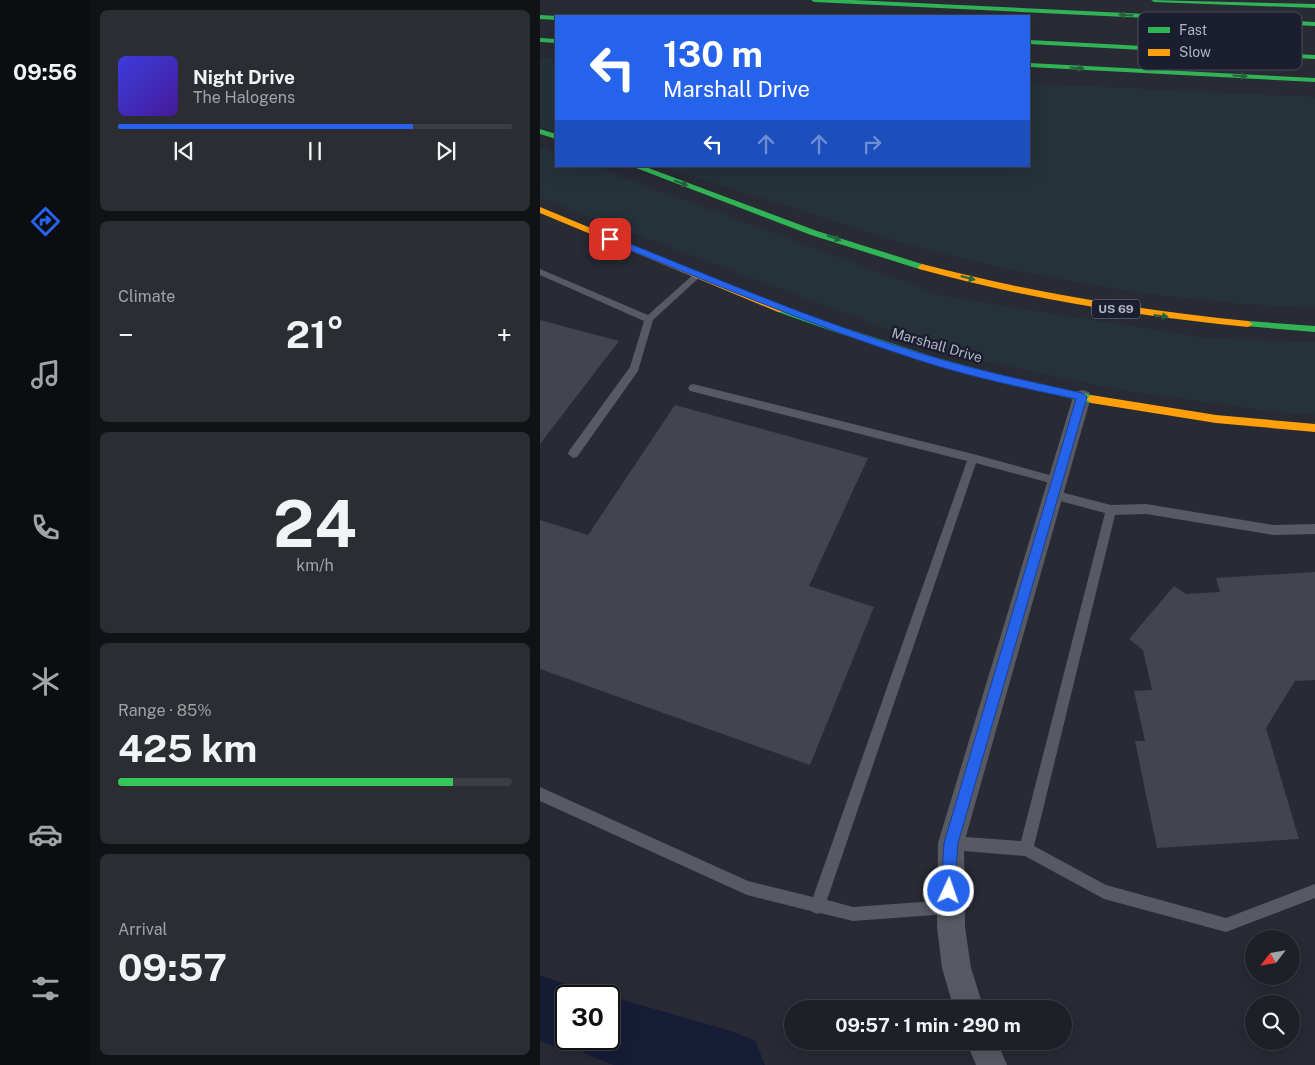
<!DOCTYPE html>
<html lang="en">
<head>
<meta charset="utf-8">
<style>
	:root { --surface:#1e2027; --page:#2b2d33; --text:#f1f3f6; --muted:#a1a3a7; --line:#3c3e44; --accent:#2563eb }
	body { margin:0; font-family:"Public Sans",sans-serif; background:var(--page); color:var(--text); height:100vh; display:flex; flex-direction:column; font-size:19px; white-space:nowrap }
	* { box-sizing:border-box; margin:0 }
	p { font-size:16px; color:var(--muted) }
	.icon { flex:none; width:28px; height:28px; fill:none; stroke:currentColor; stroke-width:2; stroke-linecap:round; stroke-linejoin:round }
	.map { position:relative; flex:1; overflow:hidden }
	.drawer { display:flex; flex-direction:column; gap:10px; padding:10px; background:#101215; width:450px }
	.drawer>* { flex:none }
	.top-card { position:absolute; left:15px; top:15px; width:475px; height:152px; border-radius:0px; box-shadow:0 5px 20px #0002,0 0 0 1px var(--line); background:#2563eb; color:#fff; overflow:hidden }
	.needle { width:32px; rotate:239deg }
	.controls { position:absolute; left:705px; top:930px; display:grid; gap:10px }
	.controls a { display:grid; place-items:center; width:55px; height:55px; border-radius:50%; background:var(--surface); box-shadow:0 5px 20px #0002,0 0 0 1px var(--line); font-size:25px }
	.speed { position:absolute; left:15px; top:985px; display:flex; gap:10px; font-size:25px; font-weight:700; text-align:center }
	.speed>* { display:grid; place-content:center; width:65px; height:65px; border-radius:50%; background:var(--surface); box-shadow:0 5px 20px #0002,0 0 0 1px var(--line); line-height:1 }
	.speed .limit { border:2px solid #111; border-radius:8px; background:#fff; color:#111 }
	.pin { position:absolute; display:grid; place-items:center; width:42px; height:42px; color:#fff; margin:-21px; border-radius:10px; box-shadow:0 2px 8px #0006 }
	.me { position:absolute; width:55px; margin:-28px; rotate:3deg; stroke-linejoin:round; filter:drop-shadow(0 0 4px #0008) }
	.turn { display:flex; align-items:center; gap:18px; height:105px; padding:0 25px; font-size:22px }
	.turn .icon { width:65px; height:65px; stroke-width:2.5 }
	.turn b { display:block; font-size:35px; line-height:42px }
	.lanes { display:flex; align-items:center; height:48px; padding:0 25px; background:#0003; justify-content:center; gap:25px; direction:ltr }
	.lanes .off { opacity:.35 }
	.big { font-size:38px; font-weight:700; line-height:1.1 }
	.drawer .widget { flex:1; display:flex; flex-direction:column; justify-content:center; gap:8px; min-width:0; padding:0 18px; border-radius:8px; background:var(--page) }
	.drawer .dial { align-items:center; gap:0 }
	.dial b { font-size:65px; line-height:1 }
	.song { display:flex; align-items:center; gap:15px }
	.cover { width:60px; height:60px; border-radius:8px; background:linear-gradient(135deg,hsl(240 70% 55%),hsl(260 70% 35%)) }
	.played { height:5px; border-radius:2px; background:linear-gradient(90deg,var(--accent) 75%,var(--line) 75%) }
	.keys { display:flex; justify-content:space-around; direction:ltr }
	.heat { display:flex; justify-content:space-between; align-items:center; font-size:28px; direction:ltr }
	.charge { height:8px; border-radius:4px; background:linear-gradient(90deg,#34c759 85%,var(--line) 0) }
	.trip { position:absolute; left:244px; top:1000px; width:288px; height:50px; border-radius:25px; background:var(--surface); box-shadow:0 5px 20px #0002,0 0 0 1px var(--line); font-weight:700; line-height:50px; text-align:center }
	main { display:flex; flex:1; min-height:0 }
	.tab-bar { display:flex; flex-direction:column; width:90px; justify-content:space-around; align-items:center; background:#0c0d10; color:var(--muted) }
	.tab-bar .icon { width:35px; height:35px }
	.tab-bar .active { color:var(--accent) }
	.tab-bar b { font-size:22px; color:var(--text) }
	.map>svg:first-child { display:block }
	.green { fill:#25323a }
	.lines { fill:none; stroke-linecap:round; stroke-linejoin:round }
	.river { fill:#171c37; fill-rule:evenodd }
	.building { fill:#424450 }
	.lane { fill:#575963; fill-rule:evenodd }
	.street { fill:#575963; fill-rule:evenodd }
	.fast { fill:#30b455; fill-rule:evenodd }
	.slow { fill:#ff9f0a; fill-rule:evenodd }
	.oneway { fill:#246240 }
	.route { fill:#2563eb; stroke:#184099 }
	.labels { text-anchor:middle; dominant-baseline:central; stroke-width:5; stroke-linejoin:round; paint-order:stroke }
	.shield { fill:#1b1e2f; stroke:#848699; stroke-width:1 }
	.shield-label { font-size:12px; font-weight:bold; fill:#b1b3c6 }
	.street-label { font-size:14px; fill:#b1b3c6; stroke:#1b1e2f }
	.key { fill:#1b1e2f; stroke:#484b5c; stroke-width:1 }
	.key-label { font-size:14px; fill:#b1b3c6 }
</style>
</head>
<body>
<main>
<nav class="tab-bar">
<b>09:56</b>
<svg class="icon active" aria-label="directions" viewBox="0 0 24 24"><path d="M12 3l9 9-9 9-9-9zM9 14v-3h6M13 9l2 2-2 2"/></svg>
<svg class="icon" aria-label="music" viewBox="0 0 24 24"><path d="M9 18V5l10-2v13"/><circle cx="6" cy="18" r="3"/><circle cx="16" cy="16" r="3"/></svg>
<svg class="icon" aria-label="phone" viewBox="0 0 24 24"><path d="M5 4h4l2 5-3 2q2 4 5 5l2-3 5 2v4C11 20 4 13 5 4z"/></svg>
<svg class="icon" aria-label="climate" viewBox="0 0 24 24"><path d="M12 3v18M4 7l16 10M4 17L20 7"/></svg>
<svg class="icon" aria-label="car" viewBox="0 0 24 24"><path d="M5 17H2v-5l4-1 3-4h7l3 4 3 1v5h-3M9 17h6M6 11h13"/><circle cx="7" cy="17" r="2"/><circle cx="17" cy="17" r="2"/></svg>
<svg class="icon" aria-label="filters" viewBox="0 0 24 24"><path d="M4 7h16M4 17h16"/><circle cx="9" cy="7" r="2"/><circle cx="15" cy="17" r="2"/></svg>
</nav>
<section class="drawer">
<div class="widget">
<div class="song"><i class="cover"></i><div><b>Night Drive</b><p>The Halogens</p></div></div>
<div class="played"></div>
<div class="keys"><svg class="icon" aria-label="previous" viewBox="0 0 24 24"><path d="M18 5L8 12l10 7zM5 5v14"/></svg><svg class="icon" aria-label="pause" viewBox="0 0 24 24"><path d="M8 5v14M16 5v14"/></svg><svg class="icon" aria-label="next" viewBox="0 0 24 24"><path d="M6 5l10 7-10 7zM19 5v14"/></svg></div>
</div>
<div class="widget"><p>Climate</p>
<div class="heat"><a>−</a><b class="big">21°</b><a>+</a></div>
</div>
<div class="widget dial"><b>24</b><p>km/h</p></div>
<div class="widget"><p>Range · 85%</p><b class="big">425 km</b><div class="charge"></div></div>
<div class="widget"><p>Arrival</p><b class="big">09:57</b></div>
</section>
<div class="map">
<svg width="775" height="1065" viewBox="0 0 775 1065">
	<rect width="100%" height="100%" fill="#282a34"/>
	<path class="green" d="M0,58l16,1v74l-16,-6z
		M489,83l286,14v211l-72,-4 -106,-11 -126,-23 -100,-24 -250,-80h368z
		M0,147l16,6v13h37l350,130 257,41 115,5v73l-25,-1 -171,-24 -163,-35 -416,-157z"/>
	<g class="lines">
		<path class="river" d="M0,975l50,18 1,3h-25v43h43v-43l122,35 24,10 10,24h-151l-29,-11 -4,-10 -15,6 -26,-9z"/>
	</g>
	<path class="building" d="M0,320l79,21 -79,103z
		M135,405l193,53 -59,128 65,21 -64,158 -270,-96v-149l48,15z
		M775,572v108l-20,1 -29,47 33,111 -142,9 -22,-107h10l-11,-50 18,-1 -9,-40 -14,-11 45,-53 12,8 34,-2 -4,-14z"/>
	<g class="lines">
		<path class="lane" d="M0,269l108,46 47,-42h6l1,2 -49,45 -15,51 -61,86 -4,1 -5,-4 1,-3 61,-84 14,-46 -104,-46z
			M153,384l280,70 84,23 4,1 1,3 -1,3 -4,1 -81,-22 -149,437 26,7 95,-7 5,2 2,5 -2,5 -5,2 -95,7 -33,-8 -3,1 -6,-3 -64,-16 -207,-94v-14l208,94 65,16 154,-436 -277,-70 -2,-3 2,-3z
			M513,490l58,15 35,-1 127,21 42,-1v10l-42,1 -127,-21 -31,1 -81,331 72,39 120,33 89,-34v14l-89,34 -122,-33 -79,-43 -74,-6 -5,-2 -2,-5 2,-5 5,-2 70,5 84,-328 -56,-15 -1,-3 1,-3z"/>
		<path class="street" d="M542,390l7,2 2,5 -127,446 1,84 6,41 13,41h-30l-12,-41 -5,-41 1,-84 135,-446 2,-5z
			M426,1041h31l10,24h-31z"/>
		<path class="fast" d="M271,0h42l462,22v4l-501,-24z
			M611,0l164,4v4l-161,-6z
			M0,15l17,1 -1,4 -16,-1z
			M0,38l16,1v4l-16,-1z
			M489,40l286,15v4l-286,-15z
			M489,63l286,15v4l-286,-15z
			M0,129l16,5v5l-16,-5z
			M91,166h12l174,65 108,34 1,2 -1,2h-6l-108,-34z
			M241,307l153,50 78,21 79,17 5,4 -5,4c-107,-23 -211,-54 -313,-91v-4z
			M708,321l67,5v6l-70,-6v-4z"/>
		<path class="slow" d="M0,207l244,101 2,2 -2,2h-6l-238,-99z
			M382,264c107,28 216,46 326,57l5,3 -5,3c-111,-11 -221,-28 -329,-58l-1,-2z
			M551,395l125,20 99,9v8l-99,-9 -125,-20 -5,-4z"/>
	</g>
	<defs><path id="oneway-solid" d="M-6-.8H1V-3.2L6.5 0L1 3.2V.8H-6Z" transform="scale(1.25)"/></defs>
	<g class="oneway">
		<use href="#oneway-solid" transform="translate(586 15) rotate(-177)"/>
		<use href="#oneway-solid" transform="translate(537 68) rotate(3)"/>
		<use href="#oneway-solid" transform="translate(700 76) rotate(3)"/>
		<use href="#oneway-solid" transform="translate(141 183) rotate(21)"/>
		<use href="#oneway-solid" transform="translate(294 238) rotate(19)"/>
		<use href="#oneway-solid" transform="translate(428 278) rotate(15)"/>
		<use href="#oneway-solid" transform="translate(621 316) rotate(7)"/>
	</g>
	<path class="route" d="M67,237h6c103,41 204,85 310,117 52,16 106,27 159,39l5,4 -129,446 -4,53 -5,2 -6,-2 -2,-5 3,-48 132,-444c-53,-11 -106,-22 -158,-39 -106,-34 -208,-78 -311,-119z"/>
	<g class="labels">
		<rect class="shield" x="552" y="299.5" width="48" height="19" rx="4"/>
		<g class="shield-label">
			<text x="576" y="309">US 69</text>
		</g>
		<g class="street-label">
			<text transform="translate(397 345) rotate(16)">Marshall Drive</text>
		</g>
	</g>
	<rect x="598" y="12" width="164" height="58" rx="8" class="key"/>
	<rect x="608" y="27" width="22" height="6" fill="#30b455"/>
	<rect x="608" y="49" width="22" height="7" fill="#ff9f0a"/>
	<g class="key-label">
		<text x="639" y="35">Fast</text>
		<text x="639" y="57">Slow</text>
	</g>
</svg>
<div class="controls">
<a><svg class="needle" viewBox="-14 -14 28 28"><path d="M0-13l5 13h-10z" fill="#e53935"/><path d="M0 13l5-13h-10z" fill="#a1a3a7"/></svg></a>
<a><svg class="icon" aria-label="search" viewBox="0 0 24 24"><circle cx="10" cy="10" r="6"/><path d="M15 15l6 6"/></svg></a>
</div>
<div class="speed"><div class="limit">30</div></div>
<div class="pin" style="left:70px;top:239px;background:#d93025"><svg class="icon" aria-label="arrive" viewBox="0 0 24 24"><path d="M6 21V4h12l-3 4 3 4H6"/></svg></div>
<svg class="me" style="left:409px;top:891px" viewBox="-20 -20 40 40"><circle r="17" fill="#2563eb" stroke="#fff" stroke-width="3"/><path d="M0-11L8 9 0 5-8 9z" fill="#fff"/></svg>
<div class="trip">09:57 · 1 min · 290 m</div>
<div class="top-card">
<div class="turn"><svg class="icon" aria-label="left" viewBox="0 0 24 24"><path d="M17 20v-9H6M10 6l-5 5 5 5"/></svg><div><b>130 m</b>Marshall Drive</div></div>
<div class="lanes"><svg class="icon" aria-label="left" viewBox="0 0 24 24"><path d="M17 20v-9H6M10 6l-5 5 5 5"/></svg><svg class="icon off" aria-label="ahead" viewBox="0 0 24 24"><path d="M12 20V5M6 11l6-6 6 6"/></svg><svg class="icon off" aria-label="ahead" viewBox="0 0 24 24"><path d="M12 20V5M6 11l6-6 6 6"/></svg><svg class="icon off" aria-label="right" viewBox="0 0 24 24"><path d="M7 20v-9h11M14 6l5 5-5 5"/></svg></div>
</div>
</div>
</main>
</body>
</html>
